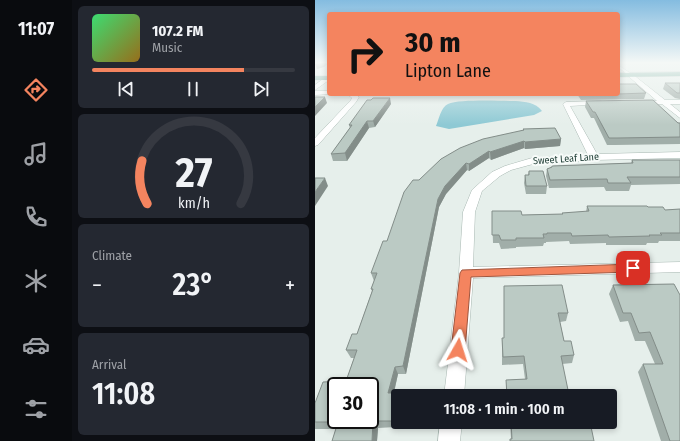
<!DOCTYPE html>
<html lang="en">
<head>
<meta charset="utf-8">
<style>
	:root { --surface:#171b24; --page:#242831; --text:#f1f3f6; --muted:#9ea1a6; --line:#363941; --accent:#f4845f }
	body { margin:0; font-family:"Fira Sans Condensed",sans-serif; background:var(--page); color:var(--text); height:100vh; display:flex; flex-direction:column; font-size:15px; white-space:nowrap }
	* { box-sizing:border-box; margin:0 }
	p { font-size:13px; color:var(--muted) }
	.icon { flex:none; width:22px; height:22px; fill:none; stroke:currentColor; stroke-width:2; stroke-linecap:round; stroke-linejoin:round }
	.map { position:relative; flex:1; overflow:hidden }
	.details { display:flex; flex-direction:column; gap:6px; padding:6px; background:#0d0f14; width:243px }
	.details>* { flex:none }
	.guide { position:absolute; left:12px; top:12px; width:293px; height:84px; border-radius:4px; box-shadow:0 2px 6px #0003; background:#f4845f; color:#111; overflow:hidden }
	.speed { position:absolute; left:12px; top:377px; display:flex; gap:8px; font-size:20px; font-weight:700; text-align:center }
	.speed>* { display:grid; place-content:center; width:52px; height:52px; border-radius:50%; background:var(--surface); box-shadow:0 2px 6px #0003; line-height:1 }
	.speed .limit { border:2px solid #111; border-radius:6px; background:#fff; color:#111 }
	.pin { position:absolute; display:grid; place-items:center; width:34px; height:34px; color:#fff; margin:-17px; border-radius:8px; box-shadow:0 2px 6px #0006 }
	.me { position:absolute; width:44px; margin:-22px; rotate:6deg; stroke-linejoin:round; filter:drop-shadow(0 0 3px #0008) }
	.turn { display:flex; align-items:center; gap:14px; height:84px; padding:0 12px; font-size:18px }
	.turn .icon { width:52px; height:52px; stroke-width:2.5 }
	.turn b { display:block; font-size:28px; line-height:34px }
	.big { font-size:30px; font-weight:600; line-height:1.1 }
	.details .tile { flex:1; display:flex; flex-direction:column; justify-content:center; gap:6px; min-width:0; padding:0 14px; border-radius:6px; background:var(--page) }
	.details .dial { align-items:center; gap:0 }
	.dial svg { height:104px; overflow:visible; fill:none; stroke:var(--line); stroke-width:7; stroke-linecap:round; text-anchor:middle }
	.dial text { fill:var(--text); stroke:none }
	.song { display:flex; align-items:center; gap:12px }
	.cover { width:48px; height:48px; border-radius:6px; background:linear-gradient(135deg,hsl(140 70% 55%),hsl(40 70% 35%)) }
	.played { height:4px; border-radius:2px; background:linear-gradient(90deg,var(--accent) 75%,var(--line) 75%) }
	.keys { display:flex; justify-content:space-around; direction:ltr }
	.heat { display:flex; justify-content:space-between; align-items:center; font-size:22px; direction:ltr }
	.trip { position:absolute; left:76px; top:389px; width:226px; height:40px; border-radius:4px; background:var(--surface); box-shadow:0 2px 6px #0003; font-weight:600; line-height:40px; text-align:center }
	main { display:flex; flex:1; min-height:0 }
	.tabs { display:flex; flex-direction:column; width:72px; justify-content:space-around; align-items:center; background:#090b0e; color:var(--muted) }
	.tabs .icon { width:28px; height:28px }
	.tabs .selected { color:var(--accent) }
	.tabs b { font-size:18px; color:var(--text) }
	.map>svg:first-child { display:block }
	.water { fill:#8ec9d4 }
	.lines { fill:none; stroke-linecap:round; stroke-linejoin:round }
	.service-casing { stroke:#a8b8b2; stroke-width:1 }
	.minor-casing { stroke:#a8b8b2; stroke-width:1 }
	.primary-casing { stroke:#c2cac8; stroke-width:1 }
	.service { fill:#fff; fill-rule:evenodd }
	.minor { fill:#fff; fill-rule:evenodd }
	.primary { fill:#6aa596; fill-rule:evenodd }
	.wall { fill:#a1aea9 }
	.shaded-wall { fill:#838d89 }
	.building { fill:#bbcac4; stroke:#838d89; fill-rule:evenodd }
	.route { fill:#f4845f; stroke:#9f563e }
	.labels { text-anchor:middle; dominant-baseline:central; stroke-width:4; stroke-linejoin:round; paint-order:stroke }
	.street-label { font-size:10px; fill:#24423a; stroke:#f7fbf9 }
</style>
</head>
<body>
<main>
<nav class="tabs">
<b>11:07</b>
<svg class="icon selected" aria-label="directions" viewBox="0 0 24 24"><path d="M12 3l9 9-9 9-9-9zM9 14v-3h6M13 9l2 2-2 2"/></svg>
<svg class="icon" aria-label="music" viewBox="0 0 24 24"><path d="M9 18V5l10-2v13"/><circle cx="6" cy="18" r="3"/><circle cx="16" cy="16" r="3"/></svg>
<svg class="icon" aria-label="phone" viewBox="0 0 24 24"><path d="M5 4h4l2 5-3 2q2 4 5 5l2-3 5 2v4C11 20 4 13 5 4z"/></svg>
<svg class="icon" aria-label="climate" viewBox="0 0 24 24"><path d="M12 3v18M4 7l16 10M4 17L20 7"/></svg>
<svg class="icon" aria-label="car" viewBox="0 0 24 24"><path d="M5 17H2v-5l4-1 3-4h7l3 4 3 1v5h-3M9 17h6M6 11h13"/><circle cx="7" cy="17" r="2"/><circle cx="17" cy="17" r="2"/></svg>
<svg class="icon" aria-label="filters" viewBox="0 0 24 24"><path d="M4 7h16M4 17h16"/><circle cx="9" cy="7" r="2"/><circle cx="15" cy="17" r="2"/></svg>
</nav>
<section class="details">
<div class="tile">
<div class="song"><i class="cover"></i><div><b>107.2 FM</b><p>Music</p></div></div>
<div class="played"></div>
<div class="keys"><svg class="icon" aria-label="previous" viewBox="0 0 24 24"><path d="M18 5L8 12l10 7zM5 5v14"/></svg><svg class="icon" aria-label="pause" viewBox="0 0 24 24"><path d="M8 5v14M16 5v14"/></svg><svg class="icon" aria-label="next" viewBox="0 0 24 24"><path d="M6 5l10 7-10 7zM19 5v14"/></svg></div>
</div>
<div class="tile dial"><svg viewBox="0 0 100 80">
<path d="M14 69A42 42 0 1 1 86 69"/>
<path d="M14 69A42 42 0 0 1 10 36" stroke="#f4845f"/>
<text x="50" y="56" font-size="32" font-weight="700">27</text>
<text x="50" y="72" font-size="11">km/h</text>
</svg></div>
<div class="tile"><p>Climate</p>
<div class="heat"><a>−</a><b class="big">23°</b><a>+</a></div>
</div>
<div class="tile"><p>Arrival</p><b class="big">11:08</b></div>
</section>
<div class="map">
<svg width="365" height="441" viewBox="0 0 365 441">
	<rect width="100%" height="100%" fill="#e6efeb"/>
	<path class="water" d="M200,101c11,1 20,1 27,10l-8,4 -85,14 -13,-3c3,-7 5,-19 12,-22 11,-5 53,-3 67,-3z"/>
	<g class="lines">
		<g class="service-casing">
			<path id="service" d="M303,65l12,8v2h-2l-10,-8z"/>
		</g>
		<g class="minor-casing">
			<path id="minor" d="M312,73h4l34,27h15v4h-10l10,8v6l-18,-14h-23v-2l2,-1h16l-30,-26z
				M11,77h3v3l-14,10v-5z
				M0,91h14v3h2l-16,1z
				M32,94h8l4,3 -3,5 -38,43 -3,1v-8l36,-38 1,-2z
				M286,101l2,1v2l-33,2 27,48 83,-2v6l-86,2 -61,4 -22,6 -11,6 -18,15 -7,21 -2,55 207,-5v10l-207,6 -9,118h-20l15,-123 4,-61 9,-22 20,-18 13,-6 27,-8 56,-3 -25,-51 3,-2z
				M125,422h22l-2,19h-22z"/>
		</g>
		<g class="primary-casing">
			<path id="primary" d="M365,72v4l-62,1v-4z
				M0,76h14v4h-14z"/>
		</g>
		<use href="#service" class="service"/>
		<use href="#minor" class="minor"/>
		<use href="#primary" class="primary"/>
	</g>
	<path class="wall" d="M350,83h15v16l-5,-1 -12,-9z
		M303,84l28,9 -2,6 -63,1 -4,-6h41z
		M271,101l94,22v21l-65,1h-8l-13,-27h-3l-6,-11z
		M76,104l-16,23 -6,1 -22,33h-14l-2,-7 19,-26 -1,-3z
		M208,129l38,10 -1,7 -35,3 -1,-1 -33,12 -2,-2 -20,13 -2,-1 -21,24 -7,13 -33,167h-8l-4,19 4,3v19l-2,12 -18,1 -1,13h-45l4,-12h-21v-26l31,-22 8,-23h-3l-5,-8 11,-16 15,-43 -1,-2 3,-8 -3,-8 16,-32 32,-61 104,-50z
		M317,160h48v24l-49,1 -2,6h-23l-2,-4 -55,1 -3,-12 1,-7 5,-2v-1l79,-3z
		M214,171l18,15 -1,8h-20l-2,-11 1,-8h3z
		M272,206l61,1 17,3 15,-1v32h-21l-1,2h-11l-1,2h-40v-2l-36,1 -1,-3 -23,1v1h-2l-1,3 -27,1v1l-15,1 -2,-6h-6l-1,-32 30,4 40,-1v-1l24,-1z
		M359,284l6,157h-19l-23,-69 5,-8h12l-10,-23h-10l-7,-20 -8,1 -11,-28 4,-9z
		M189,286l64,27 -2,8 -6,1 4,19 10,14 -2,8 -10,1 6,26 -2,6h-60v-16l19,-1 -2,-15 -21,1v-27h2z
		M195,422h80l-79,17z"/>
	<path class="shaded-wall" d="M4,63h10l-5,4 -7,2 -2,-5z
		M10,97l2,6 -12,13v-9z
		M75,98l1,6 -16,23 -2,-6z
		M52,121l2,7 -22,33 -2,-8z
		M246,139l-1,7 -35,3v-7z
		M209,141v7l-33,12 -1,-8z
		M174,151v7l-20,13v-7z
		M151,163l1,7 -21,24 -7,13 -33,167 -3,-8 35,-167 7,-13z
		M10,178l3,8 -13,20v-14z
		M80,367l3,7 -6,26 -4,-7z
		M82,393l2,3h-1v19l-2,12 -4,-6z
		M58,421l5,7 -1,13h-5z"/>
	<path class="building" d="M350,83h15v10h-3z
		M303,84h18l10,9 -28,1z
		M0,97h10l-10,10z
		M58,98h17l-17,23h-6l-22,32 -14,1 21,-29h-3l18,-25h4z
		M338,100l25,23h2v14l-63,1h-8l-14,-26h-2l-7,-11z
		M240,128l6,11 -36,3 -1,-1 -34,11 -1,-1 -20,13 -3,-1 -21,23 -7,13 -35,167 -8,1 -7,26h9l-5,28h-19l-1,20h-40l6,-19h-23v-19l8,-21 23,-1 11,-31h-11l6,-16h5l16,-45h-2l6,-16h-6l12,-32h4l17,-49 9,-12h6l22,-21 19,-11 23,-9 41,-9 -1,-1zM21,386h34v34h-34z
		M317,160h48v17h-53l4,6h-23l-1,-4 -57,1 -3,-11 5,-2v-1l81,-3z
		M214,171h14l4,15h-21l-1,-11h4z
		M0,178h10l-10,14z
		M272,206h60l1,1h15l2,3 15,-1v24h-20l2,2h-13l1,1 -41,1 -1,-2 -36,1 -1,-3h-24v1h-4l1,4h-28v2h-15l-2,-5h-7v-24h29l1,4 41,-1 -1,-1 27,-2z
		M359,284l6,11v146h-10l-27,-77h20l-13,-32 -11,1 -8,-20h-8l-10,-28z
		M247,285l6,28h-10l6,28h7l3,14 -13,1 7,34 -6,1 1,5h-56l-1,-16 21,-1 -3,-23 -21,1 -1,-19h2v-52z
		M196,422h79l4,19h-84v-2h2z"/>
	<linearGradient id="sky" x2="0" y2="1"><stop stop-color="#84bce0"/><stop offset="0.5" stop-color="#f4f8f6"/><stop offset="1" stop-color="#f4f8f6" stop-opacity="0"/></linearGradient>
	<rect width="365" height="125" fill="url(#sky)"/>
	<path class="route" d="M318,264l4,1 1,3 -1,3 -4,1 -162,5 -6,73 -2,4 -5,2 -5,-2 -2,-4 9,-77 2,-3z"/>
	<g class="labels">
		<g class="street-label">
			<text transform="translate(251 159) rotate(-4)">Sweet Leaf Lane</text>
		</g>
	</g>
</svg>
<div class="speed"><div class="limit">30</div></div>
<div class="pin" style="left:318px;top:268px;background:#d93025"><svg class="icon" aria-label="arrive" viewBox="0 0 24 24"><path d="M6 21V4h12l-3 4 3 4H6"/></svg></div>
<svg class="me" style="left:143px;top:350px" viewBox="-20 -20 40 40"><path d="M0-17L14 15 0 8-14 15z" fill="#f4845f" stroke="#fff" stroke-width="4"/></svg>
<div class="trip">11:08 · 1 min · 100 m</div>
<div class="guide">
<div class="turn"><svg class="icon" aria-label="right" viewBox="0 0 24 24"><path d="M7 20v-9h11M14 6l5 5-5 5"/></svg><div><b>30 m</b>Lipton Lane</div></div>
</div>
</div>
</main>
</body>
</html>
